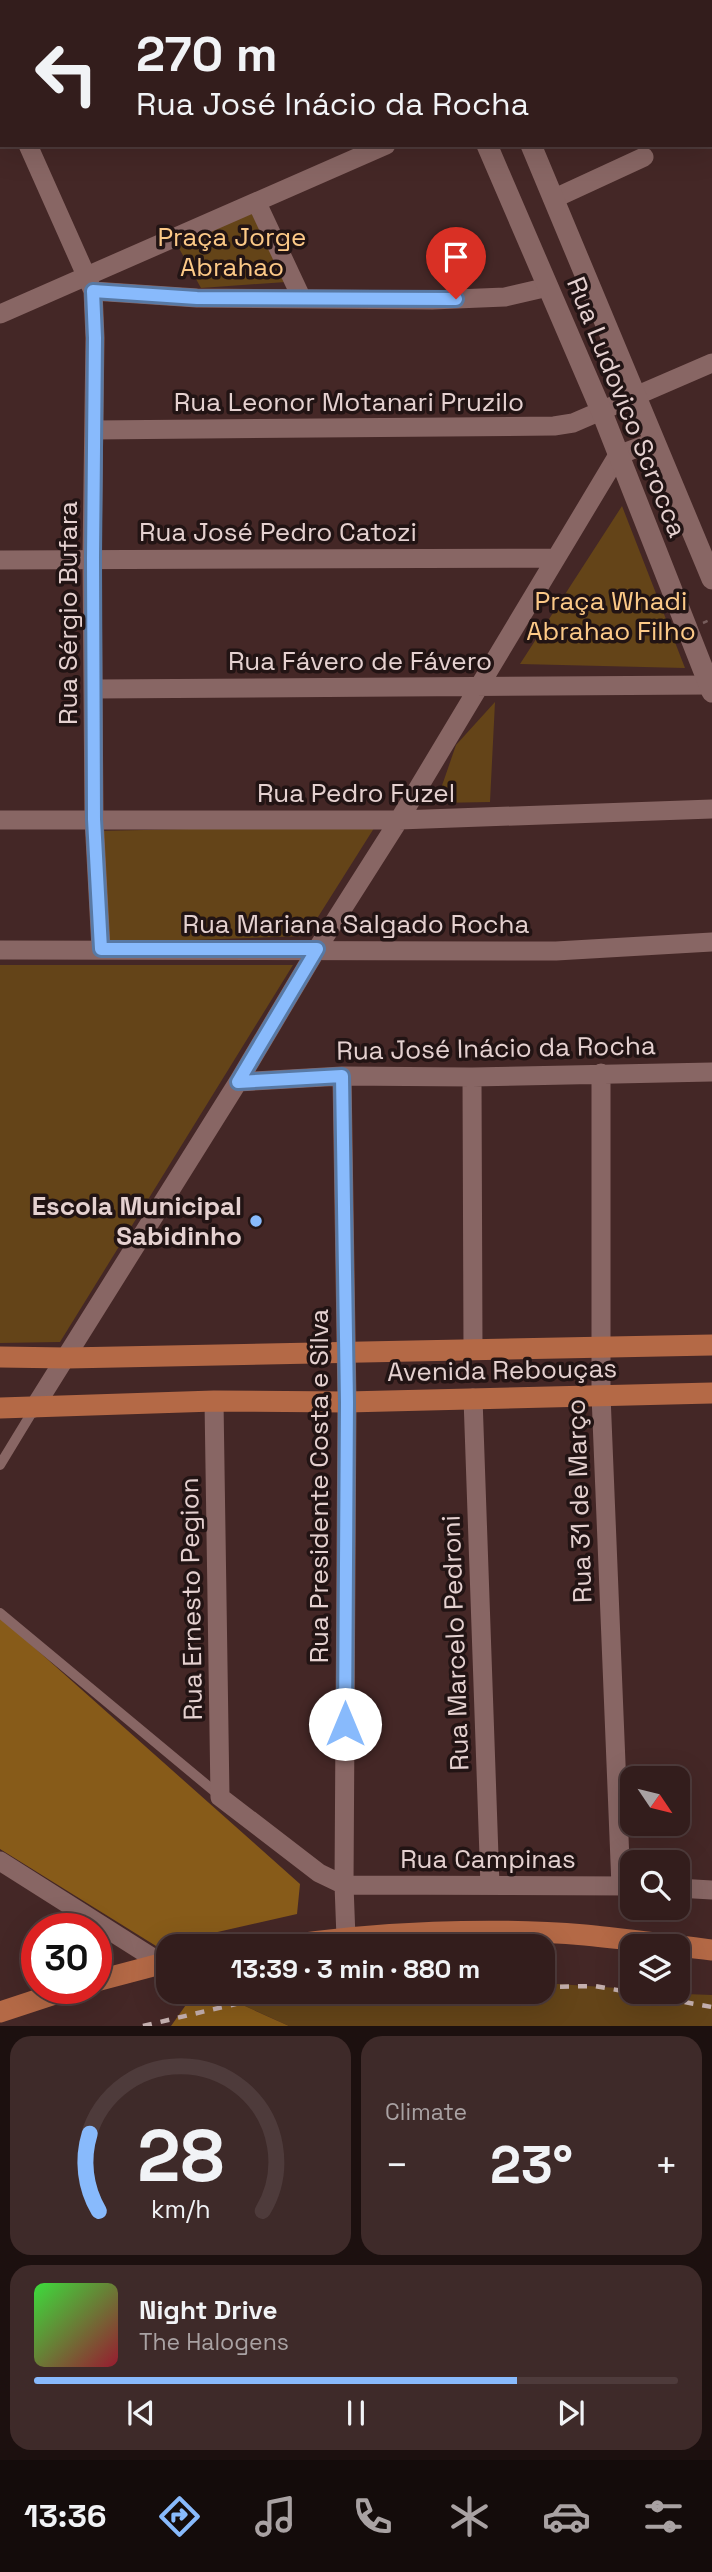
<!DOCTYPE html>
<html lang="en">
<head>
<meta charset="utf-8">
<style>
	:root { --surface:#331d1c; --page:#3e2a29; --text:#f1f3f6; --muted:#a9a2a3; --line:#4e3b3b; --accent:#88bafc }
	body { margin:0; font-family:"Space Grotesk",sans-serif; background:var(--page); color:var(--text); height:100vh; display:flex; flex-direction:column; font-size:26px; white-space:nowrap }
	* { box-sizing:border-box; margin:0 }
	p { font-size:23px; color:var(--muted) }
	.icon { flex:none; width:38px; height:38px; fill:none; stroke:currentColor; stroke-width:2; stroke-linecap:round; stroke-linejoin:round }
	.map { position:relative; height:2026px; overflow:hidden }
	.side { display:flex; flex-direction:column; gap:10px; padding:10px; background:#1c100f; flex:1 }
	.side>* { flex:none }
	.banner { position:absolute; left:0px; top:0px; width:712px; height:147px; box-shadow:0 7px 28px #0002,0 0 0 2px var(--line); background:#331d1c; color:var(--text); overflow:hidden }
	.needle { width:46px; rotate:125deg }
	.controls { position:absolute; left:620px; top:1766px; display:grid; gap:14px }
	.controls a { display:grid; place-items:center; width:70px; height:70px; border-radius:14px; background:var(--surface); box-shadow:0 7px 28px #0002,0 0 0 2px var(--line); font-size:35px }
	.speed { position:absolute; left:21px; top:1913px; display:flex; gap:14px; font-size:35px; font-weight:700; text-align:center }
	.speed>* { display:grid; place-content:center; width:91px; height:91px; border-radius:50%; background:var(--surface); box-shadow:0 7px 28px #0002,0 0 0 2px var(--line); line-height:1 }
	.speed .limit { border:10px solid #d22; background:#fff; color:#111 }
	.pin { position:absolute; display:grid; place-items:center; width:60px; height:60px; color:#fff; margin:-72px -30px; border-radius:50% 50% 50% 0; rotate:-45deg; box-shadow:0 0 7px #0007 }
	.pin .icon { rotate:45deg }
	.me { position:absolute; width:77px; margin:-38px; rotate:0deg; stroke-linejoin:round; filter:drop-shadow(0 0 5px #0008) }
	.turn { display:flex; align-items:center; gap:24px; height:147px; padding:0 21px; font-size:32px }
	.turn .icon { width:91px; height:91px; stroke-width:2.5 }
	.turn b { display:block; font-size:49px; line-height:60px }
	.big { font-size:52px; font-weight:700; line-height:1.1 }
	.side .card { flex:1; display:flex; flex-direction:column; justify-content:center; gap:10px; min-width:0; padding:0 24px; border-radius:21px; background:var(--page) }
	.side .dial { align-items:center; gap:0 }
	.dial svg { height:182px; overflow:visible; fill:none; stroke:var(--line); stroke-width:7; stroke-linecap:round; text-anchor:middle }
	.dial text { fill:var(--text); stroke:none }
	.song { display:flex; align-items:center; gap:21px }
	.cover { width:84px; height:84px; border-radius:10px; background:linear-gradient(135deg,hsl(120 70% 55%),hsl(350 70% 35%)) }
	.played { height:7px; border-radius:4px; background:linear-gradient(90deg,var(--accent) 75%,var(--line) 75%) }
	.keys { display:flex; justify-content:space-around; direction:ltr }
	.heat { display:flex; justify-content:space-between; align-items:center; font-size:38px; direction:ltr }
	.side .tiles { flex:1; display:grid; gap:10px; grid-template-columns:1fr 1fr }
	.card:last-child { grid-column:span 2 }
	.trip { position:absolute; left:156px; top:1934px; width:399px; height:70px; border-radius:21px; background:var(--surface); box-shadow:0 7px 28px #0002,0 0 0 2px var(--line); font-weight:700; line-height:70px; text-align:center }
	.tabs { display:flex; height:112px; justify-content:space-around; align-items:center; background:#140c0b; color:var(--muted) }
	.tabs .icon { width:49px; height:49px }
	.tabs .on { color:var(--accent) }
	.tabs b { font-size:32px; color:var(--text) }
	.map>svg:first-child { display:block }
	.green { fill:#644418 }
	.forest { fill:#875b19 }
	.lines { fill:none; stroke-linecap:round; stroke-linejoin:round }
	.path { stroke:#775d5c; stroke-width:2.5; stroke-dasharray:5 5; stroke-linecap:butt }
	.service { stroke:#886664; stroke-width:10 }
	.minor { stroke:#886664; stroke-width:19 }
	.tertiary { stroke:#886664; stroke-width:21 }
	.primary { stroke:#b46946; stroke-width:21 }
	.rail { stroke:#c5b0af; stroke-width:4.5; stroke-dasharray:9 9; stroke-linecap:butt }
	.route-casing { stroke:#5879a4; stroke-width:18 }
	.route { stroke:#88bafc; stroke-width:12 }
	.poi-dot { fill:#88bafc; stroke:#221414; stroke-width:2.5 }
	.labels { text-anchor:middle; dominant-baseline:central; stroke-width:7; stroke-linejoin:round; paint-order:stroke }
	.park-label { font-size:26px; fill:#fcc987; stroke:#221414 }
	.street-label { font-size:26px; fill:#e5d1d0; stroke:#221414 }
	.poi-label { font-size:26px; font-weight:bold; fill:#e5d1d0; stroke:#221414; text-anchor:end }
</style>
</head>
<body>
<div class="map">
<svg width="712" height="2026" viewBox="0 0 712 2026">
	<rect width="100%" height="100%" fill="#442726"/>
	<path class="green" d="M249,208l37,74 -85,6 -26,-47z
		M622,506l63,162 -165,-4z
		M495,702l-5,100 -54,1 20,-58z
		M376,825l-70,111 -198,7 -10,-112z
		M0,965h293l-233,377 -60,1z
		M543,1983l89,6v3l80,3v31h-423l-46,-21 6,-5 22,-8h271z"/>
	<path class="forest" d="M0,1617l300,267 -3,30 -141,32 -156,-97z
		M213,1992h1l75,34h-118l17,-24z"/>
	<g class="lines">
		<path class="path" d="M703,623l9,-4"/>
		<path class="service" d="M0,1465l34,-56
			M0,1613l220,183"/>
		<path class="minor" d="M313,2l4,-2
			M455,2l5,-2
			M0,79l2,4
			M0,139h2
			M28,145l65,146 2,47 -3,220 2,261 7,130
			M553,199l91,-42
			M257,203l45,96
			M93,291l104,7 235,2 73,-3 43,-10
			M0,314l386,-169
			M94,430l460,-4 19,-3 139,-60
			M0,560l555,-2
			M95,689l614,-4
			M0,820h399l313,-11
			M0,950l556,1 156,-9
			M601,1073v322l20,491
			M342,1076l5,326 -3,483 2,53
			M472,1077l1,272
			M238,1082l104,-6 130,1 240,-5
			M473,1398l17,487
			M214,1401l6,396 99,76 25,12 288,1
			M34,1408l204,-326 79,-133 82,-129 219,-365 35,-13
			M0,1861l161,102
			M677,1888l35,2"/>
		<path class="tertiary" d="M430,0l1,2
			M471,0v2
			M487,145l114,265 111,282
			M531,145l181,434"/>
		<path class="primary" d="M0,1357l67,1 645,-13
			M0,1408l214,-7 133,1 365,-9
			M283,1946c94,-14 207,-19 302,-11 42,4 85,10 127,15
			M96,1981l72,-19
			M0,2012l73,-24"/>
		<path class="rail" d="M542,1987l53,-1 117,21
			M143,2026l101,-24 133,-10"/>
	</g>
	<g class="lines">
		<g class="route-casing">
			<path id="route" d="M345,1724l2,-322 -5,-326 -104,6 79,-133h-216l-7,-130 -1,-261 2,-220 -2,-47 104,7 259,1"/>
		</g>
		<use href="#route" class="route"/>
	</g>
	<circle class="poi-dot" cx="256" cy="1221" r="7"/>
	<g class="labels">
		<g class="park-label">
			<text x="232" y="237">Praça Jorge<tspan x="232" dy="30">Abrahao</tspan></text>
			<text x="611" y="601">Praça Whadi<tspan x="611" dy="30">Abrahao Filho</tspan></text>
		</g>
		<g class="street-label">
			<text x="349" y="402">Rua Leonor Motanari Pruzilo</text>
			<text transform="translate(627 407) rotate(68)">Rua Ludovico Scrocca</text>
			<text x="278" y="532">Rua José Pedro Catozi</text>
			<text transform="translate(68 613) rotate(-90)">Rua Sérgio Bufara</text>
			<text x="360" y="661">Rua Fávero de Fávero</text>
			<text x="356" y="793">Rua Pedro Fuzel</text>
			<text x="356" y="924">Rua Mariana Salgado Rocha</text>
			<text transform="translate(496 1048) rotate(-1)">Rua José Inácio da Rocha</text>
			<text transform="translate(502 1370) rotate(-1)">Avenida Rebouças</text>
			<text transform="translate(319 1486) rotate(-90)">Rua Presidente Costa e Silva</text>
			<text transform="translate(579 1501) rotate(-92)">Rua 31 de Março</text>
			<text transform="translate(191 1599) rotate(-91)">Rua Ernesto Pegion</text>
			<text transform="translate(455 1643) rotate(-92)">Rua Marcelo Pedroni</text>
			<text x="488" y="1859">Rua Campinas</text>
		</g>
		<g class="poi-label">
			<text x="242" y="1206">Escola Municipal<tspan x="242" dy="30">Sabidinho</tspan></text>
		</g>
	</g>
</svg>
<div class="controls">
<a><svg class="needle" viewBox="-14 -14 28 28"><path d="M0-13l5 13h-10z" fill="#e53935"/><path d="M0 13l5-13h-10z" fill="#a9a2a3"/></svg></a>
<a><svg class="icon" aria-label="search" viewBox="0 0 24 24"><circle cx="10" cy="10" r="6"/><path d="M15 15l6 6"/></svg></a>
<a><svg class="icon" aria-label="layers" viewBox="0 0 24 24"><path d="M12 4l9 5-9 5-9-5zM3 14l9 5 9-5"/></svg></a>
</div>
<div class="speed"><div class="limit">30</div></div>
<div class="pin" style="left:456px;top:299px;background:#d93025"><svg class="icon" aria-label="arrive" viewBox="0 0 24 24"><path d="M6 21V4h12l-3 4 3 4H6"/></svg></div>
<svg class="me" style="left:345px;top:1724px" viewBox="-20 -20 40 40"><circle r="19" fill="#fff"/><path d="M0-13L10 11 0 6-10 11z" fill="#88bafc"/></svg>
<div class="trip">13:39 · 3 min · 880 m</div>
<div class="banner">
<div class="turn"><svg class="icon" aria-label="left" viewBox="0 0 24 24"><path d="M17 20v-9H6M10 6l-5 5 5 5"/></svg><div><b>270 m</b>Rua José Inácio da Rocha</div></div>
</div>
</div>
<section class="side">
<div class="tiles">
<div class="card dial"><svg viewBox="0 0 100 80">
<path d="M14 69A42 42 0 1 1 86 69"/>
<path d="M14 69A42 42 0 0 1 10 35" stroke="#88bafc"/>
<text x="50" y="56" font-size="32" font-weight="700">28</text>
<text x="50" y="72" font-size="11">km/h</text>
</svg></div>
<div class="card"><p>Climate</p>
<div class="heat"><a>−</a><b class="big">23°</b><a>+</a></div>
</div>
<div class="card">
<div class="song"><i class="cover"></i><div><b>Night Drive</b><p>The Halogens</p></div></div>
<div class="played"></div>
<div class="keys"><svg class="icon" aria-label="previous" viewBox="0 0 24 24"><path d="M18 5L8 12l10 7zM5 5v14"/></svg><svg class="icon" aria-label="pause" viewBox="0 0 24 24"><path d="M8 5v14M16 5v14"/></svg><svg class="icon" aria-label="next" viewBox="0 0 24 24"><path d="M6 5l10 7-10 7zM19 5v14"/></svg></div>
</div>
</div>
</section>
<nav class="tabs">
<b>13:36</b>
<svg class="icon on" aria-label="directions" viewBox="0 0 24 24"><path d="M12 3l9 9-9 9-9-9zM9 14v-3h6M13 9l2 2-2 2"/></svg>
<svg class="icon" aria-label="music" viewBox="0 0 24 24"><path d="M9 18V5l10-2v13"/><circle cx="6" cy="18" r="3"/><circle cx="16" cy="16" r="3"/></svg>
<svg class="icon" aria-label="phone" viewBox="0 0 24 24"><path d="M5 4h4l2 5-3 2q2 4 5 5l2-3 5 2v4C11 20 4 13 5 4z"/></svg>
<svg class="icon" aria-label="climate" viewBox="0 0 24 24"><path d="M12 3v18M4 7l16 10M4 17L20 7"/></svg>
<svg class="icon" aria-label="car" viewBox="0 0 24 24"><path d="M5 17H2v-5l4-1 3-4h7l3 4 3 1v5h-3M9 17h6M6 11h13"/><circle cx="7" cy="17" r="2"/><circle cx="17" cy="17" r="2"/></svg>
<svg class="icon" aria-label="filters" viewBox="0 0 24 24"><path d="M4 7h16M4 17h16"/><circle cx="9" cy="7" r="2"/><circle cx="15" cy="17" r="2"/></svg>
</nav>
</body>
</html>
